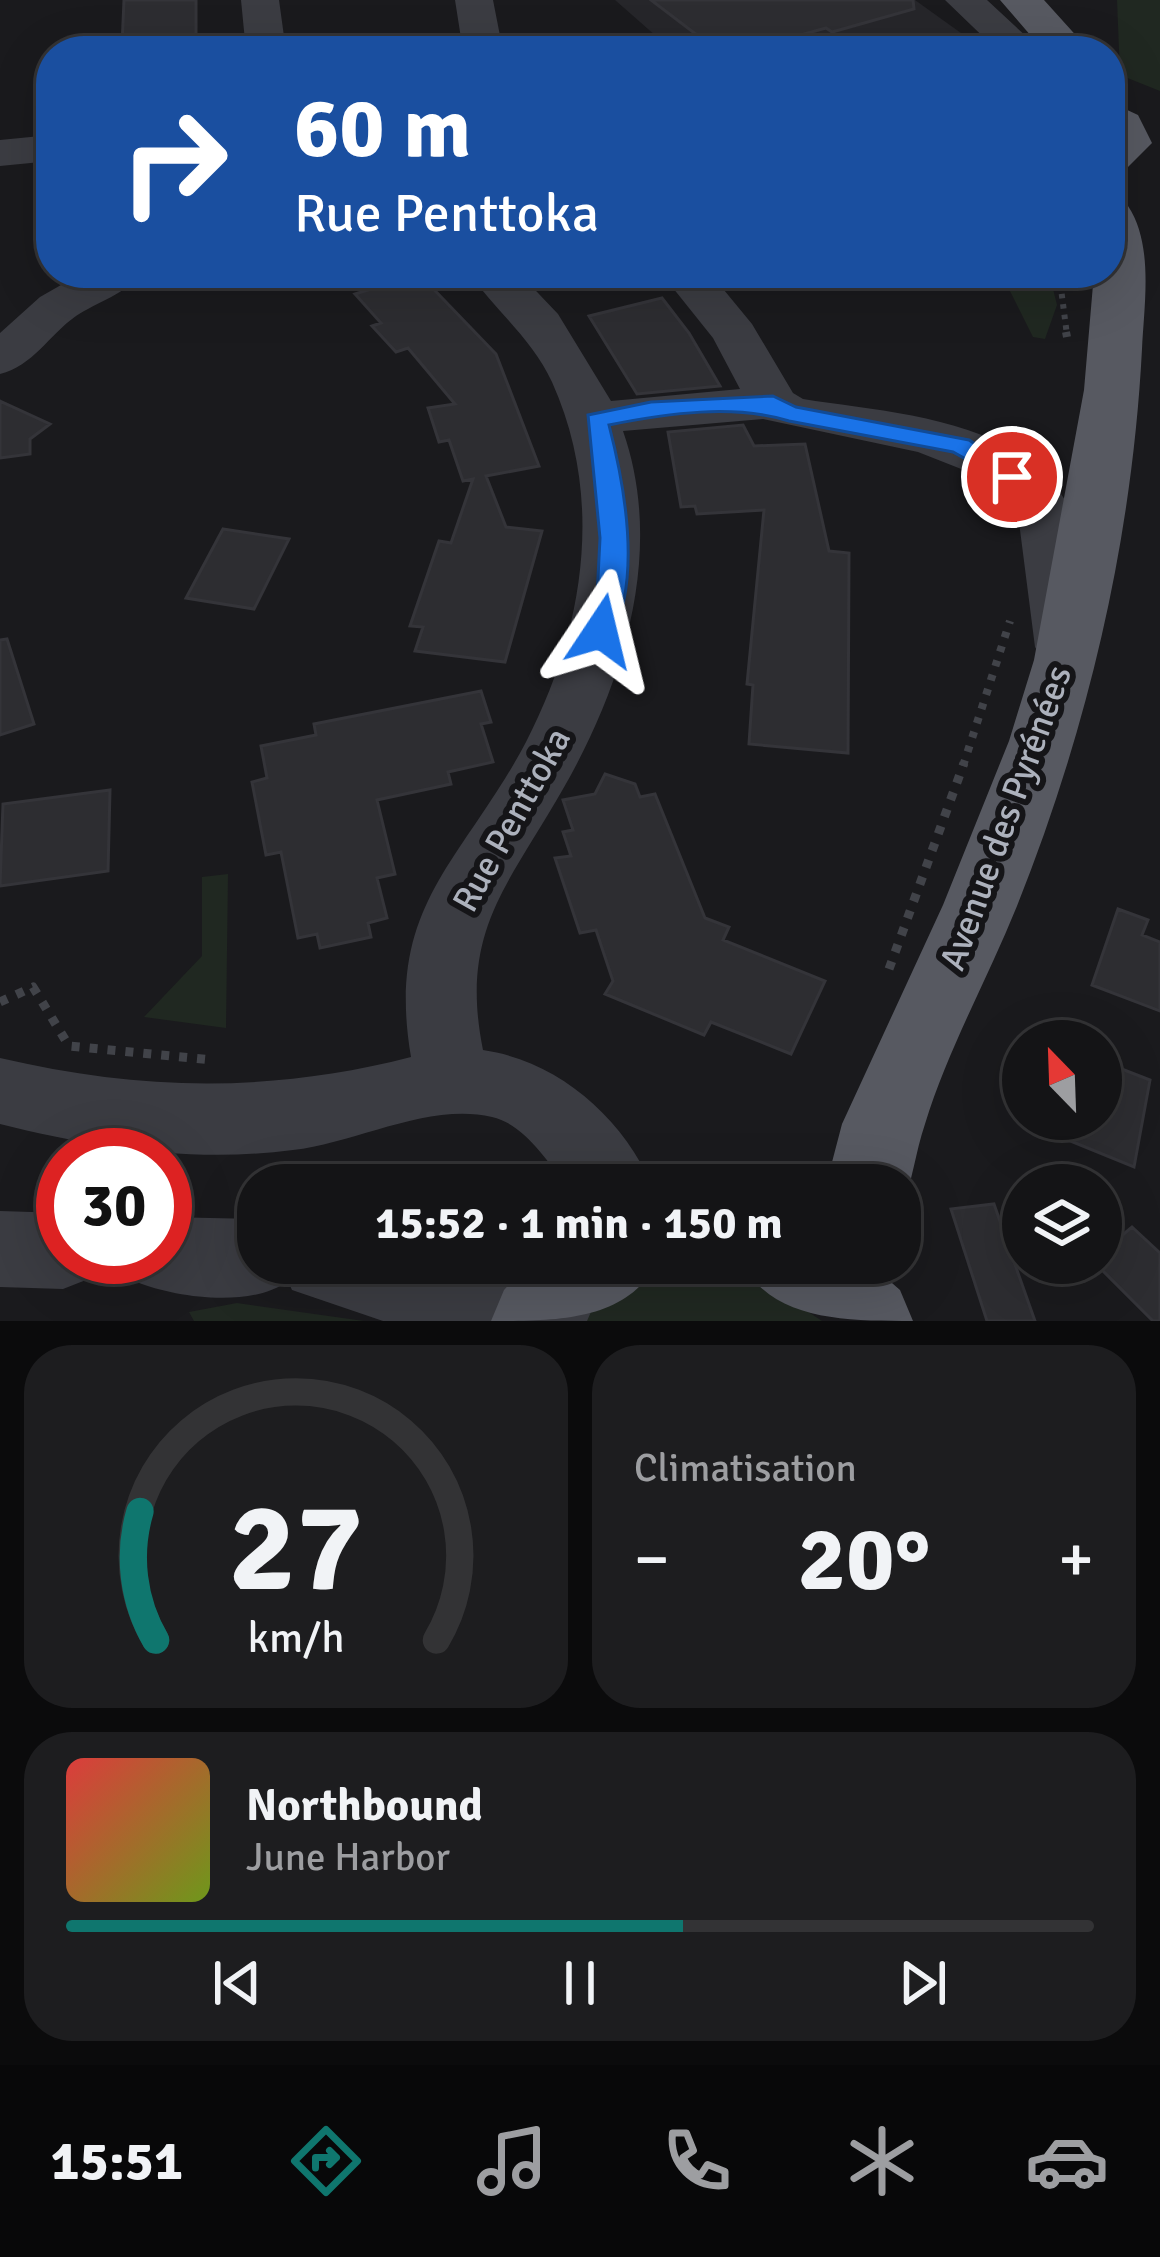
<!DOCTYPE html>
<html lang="fr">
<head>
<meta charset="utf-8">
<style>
	:root { --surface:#141416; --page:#1d1d1f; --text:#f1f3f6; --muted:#9d9ea1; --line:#333335; --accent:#0f766e }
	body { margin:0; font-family:Signika,sans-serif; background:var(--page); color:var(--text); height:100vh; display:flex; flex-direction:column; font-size:45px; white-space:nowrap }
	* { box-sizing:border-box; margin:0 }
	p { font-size:39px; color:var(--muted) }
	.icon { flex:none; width:66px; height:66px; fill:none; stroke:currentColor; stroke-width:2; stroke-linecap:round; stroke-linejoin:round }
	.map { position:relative; height:1321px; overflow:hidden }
	.drawer { display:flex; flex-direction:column; gap:24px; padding:24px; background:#0b0b0c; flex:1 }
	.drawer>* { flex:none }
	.banner { position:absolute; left:36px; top:36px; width:1089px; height:252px; border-radius:48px; box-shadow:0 12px 48px #0002,0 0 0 3px var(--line); background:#1a4fa0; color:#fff; overflow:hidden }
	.needle { width:78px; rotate:337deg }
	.buttons { position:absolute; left:1002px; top:1020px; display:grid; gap:24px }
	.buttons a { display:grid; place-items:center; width:120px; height:120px; border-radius:50%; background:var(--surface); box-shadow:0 12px 48px #0002,0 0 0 3px var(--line); font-size:60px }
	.speed { position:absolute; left:36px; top:1128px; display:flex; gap:24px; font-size:60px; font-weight:700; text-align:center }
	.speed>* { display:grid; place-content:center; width:156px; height:156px; border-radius:50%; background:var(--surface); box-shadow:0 12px 48px #0002,0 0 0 3px var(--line); line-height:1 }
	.speed .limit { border:18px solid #d22; background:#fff; color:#111 }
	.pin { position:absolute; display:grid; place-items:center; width:102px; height:102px; color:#fff; margin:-51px; border:6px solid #fff; border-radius:50%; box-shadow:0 3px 12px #0007 }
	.me { position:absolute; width:132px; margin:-66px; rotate:10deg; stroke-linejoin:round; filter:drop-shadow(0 0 9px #0008) }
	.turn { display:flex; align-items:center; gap:42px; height:252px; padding:0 60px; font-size:54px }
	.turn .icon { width:156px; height:156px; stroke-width:2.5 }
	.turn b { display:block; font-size:84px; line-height:102px }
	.big { font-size:90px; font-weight:800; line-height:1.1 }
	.drawer .tile { flex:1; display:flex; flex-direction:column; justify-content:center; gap:18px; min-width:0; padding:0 42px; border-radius:48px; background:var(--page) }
	.drawer .dial { align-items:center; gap:0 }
	.dial svg { height:312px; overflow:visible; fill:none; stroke:var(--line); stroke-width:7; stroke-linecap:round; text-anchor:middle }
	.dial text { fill:var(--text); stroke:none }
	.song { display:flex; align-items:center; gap:36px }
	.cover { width:144px; height:144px; border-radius:18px; background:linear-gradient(135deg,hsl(0 70% 55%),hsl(80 70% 35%)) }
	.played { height:12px; border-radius:6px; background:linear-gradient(90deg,var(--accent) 60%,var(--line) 60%) }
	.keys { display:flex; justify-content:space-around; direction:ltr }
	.heat { display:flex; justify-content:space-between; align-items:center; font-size:66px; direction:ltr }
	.drawer .tiles { flex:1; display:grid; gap:24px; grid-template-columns:1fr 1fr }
	.tile:last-child { grid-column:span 2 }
	.trip { position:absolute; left:237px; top:1164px; width:684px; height:120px; border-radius:48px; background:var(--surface); box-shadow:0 12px 48px #0002,0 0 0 3px var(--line); font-weight:800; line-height:120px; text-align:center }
	.dock { display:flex; height:192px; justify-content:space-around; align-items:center; background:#080809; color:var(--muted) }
	.dock .icon { width:84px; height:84px }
	.dock .selected { color:var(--accent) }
	.dock b { font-size:54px; color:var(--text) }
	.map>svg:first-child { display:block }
	.built { fill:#26262a }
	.green { fill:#202821 }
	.building { fill:#2d2d31; stroke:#343439; stroke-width:3 }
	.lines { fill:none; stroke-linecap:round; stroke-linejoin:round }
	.path-far2 { stroke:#414349; stroke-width:6; stroke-dasharray:4.5 6; stroke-linecap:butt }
	.path-far1 { stroke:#414349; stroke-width:8; stroke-dasharray:6 9; stroke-linecap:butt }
	.path { stroke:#414349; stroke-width:9; stroke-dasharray:8 10; stroke-linecap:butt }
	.minor { fill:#3b3c42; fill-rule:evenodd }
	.major { fill:#575961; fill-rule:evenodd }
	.route { fill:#1a73e8; stroke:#114b97; stroke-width:3 }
	.labels { text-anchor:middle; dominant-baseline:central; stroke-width:12; stroke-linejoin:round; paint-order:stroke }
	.street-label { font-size:36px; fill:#acb1bc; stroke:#151518 }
</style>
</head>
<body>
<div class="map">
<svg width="1160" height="1321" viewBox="0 0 1160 1321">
	<rect width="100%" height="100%" fill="#1a1a1d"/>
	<path class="built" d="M615,0h300l71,51h-313z"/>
	<path class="green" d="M1117,0h43v91l-40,-16z
		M1001,273h48l8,32 -12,34 -12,-2z
		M228,874l-2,154 -82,-11 58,-61v-79z
		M699,1272l73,16 50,33h-250c39,-32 77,-46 127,-49z
		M237,1303l127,18h-170l-5,-9z"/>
	<path class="building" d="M124,0h72v34l-74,12z
		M651,0h262l1,9 -82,23 -6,-4 -83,23h-25z
		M419,274l77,80 43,112 -53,10 20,51 36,4 -37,131 -90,-11 8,-24 -13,-1 29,-85 12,2 22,-64 -10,2 -14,-41 -10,2 -11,-34 27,-4 -47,-56 -12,4 -24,-26 9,-3 -26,-29z
		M662,298l27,35 31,53 -83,8 -48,-78z
		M0,401l50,23 -20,15v15l-30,4z
		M743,425l11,21 51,-2 24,107 20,2 -1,200 -99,-9 4,-59 -6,-1 17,-174 -67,4 -2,-8 -14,1 -13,-75z
		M223,529l66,10 -35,70 -68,-11z
		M7,639l27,85 -34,11v-95z
		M481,691l10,31 -10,2 12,38 -45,10 3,12 -74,16 18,74 -18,4 10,40 -19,5 3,14 -51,11 -3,-14 -19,4 -17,-86 -15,3 -14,-73 15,-4 -6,-32 55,-11 -2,-11z
		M605,774l30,10 5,13 15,-3 50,124 24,9 -6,13 102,41 -34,73 -80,-32 -7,13 -99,-41 8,-13 -17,-51 -16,3 -25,-75 16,-2 -8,-24 10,-2 -10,-30 32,-6z
		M110,790l-2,81 -108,15 3,-82z
		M1118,909l30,11 -6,15 18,7v69l-68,-26z
		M1101,1061l49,19 -16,87 -115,-47 82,-1z
		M994,1204l24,69 17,48h-48l-36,-112z
		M1132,1227l28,26v68h-7l-58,-58h6v-10z"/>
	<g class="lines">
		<path class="path-far2" d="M1059,273l8,62
			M560,282l29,-9"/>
		<path class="path-far1" d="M1066,332l1,5
			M963,766l47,-145"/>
		<path class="path" d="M889,969l75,-206
			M0,1002l33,-15 36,59 143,14"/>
		<path class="minor" d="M241,0h38l7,51h-40z
			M455,0h38l10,51h-40z
			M945,0h42l55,51h-44z
			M51,135v26l-51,5v-26z
			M82,273h59c-15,21 -44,29 -65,43 -27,19 -43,50 -76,58v-41l40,-36z
			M469,273h50l39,41 53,87 129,-12 -27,-51 -52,-65h49l42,51 41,69 10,6c88,14 221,19 267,110 19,40 18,94 25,138l-9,15 -21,6 -21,-6 -9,-15 -16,-125 -14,-26 -26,-20 -61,-24 -155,-33 -140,12c42,120 1,252 -60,358 -55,97 -104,142 -80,261 75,11 138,66 169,135h-86c-19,-24 -42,-61 -74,-68 -63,-15 -136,26 -199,33 -98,13 -198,-2 -293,-26v-66c141,33 271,35 411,-1 -26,-152 51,-194 115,-315 58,-112 79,-242 26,-360 -20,-43 -56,-71 -83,-109z
			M0,1211l63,2v44h37l-9,21 -28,11 -63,-2z
			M165,1217l93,2v44h315l13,5 12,28 -11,25h-204l-91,-31 -4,-9c-36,27 -112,17 -151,1l-11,-25h39z"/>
		<path class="major" d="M1000,0h44l46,51h-46z
			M1110,102l28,13 14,28 -25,25 -17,4z
			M1110,202l18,4c26,39 16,99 14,143 -10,192 -54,379 -125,557 -29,72 -69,143 -92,218 -10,29 -12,58 -25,87v-26h-74l16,-61 101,-219 66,-164 25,-81 50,-270 10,-117h16z
			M529,1263h128c-31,58 -100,58 -166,58l13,-31z
			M742,1263h127l31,27 13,31c-68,0 -140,0 -171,-58z"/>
	</g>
	<path class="route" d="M773,396l23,11 173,33 56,37 -13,8 -59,-33 -164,-31c-55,-17 -121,-8 -180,4 16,62 33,153 2,213h-19l-4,-7 9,-34 3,-59 -12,-123 63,-13z"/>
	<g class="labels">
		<g class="street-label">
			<text transform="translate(1006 818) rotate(-70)">Avenue des Pyrénées</text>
			<text transform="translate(512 820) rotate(-61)">Rue Penttoka</text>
		</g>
	</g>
</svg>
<div class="buttons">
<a><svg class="needle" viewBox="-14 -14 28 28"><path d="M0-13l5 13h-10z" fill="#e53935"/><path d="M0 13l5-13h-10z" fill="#9d9ea1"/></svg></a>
<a><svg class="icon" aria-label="layers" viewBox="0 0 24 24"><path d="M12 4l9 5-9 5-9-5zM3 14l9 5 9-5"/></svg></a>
</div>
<div class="speed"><div class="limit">30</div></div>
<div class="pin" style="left:1012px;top:477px;background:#d93025"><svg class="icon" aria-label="arrive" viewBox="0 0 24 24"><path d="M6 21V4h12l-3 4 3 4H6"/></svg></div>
<svg class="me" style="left:601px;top:631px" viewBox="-20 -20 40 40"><path d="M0-17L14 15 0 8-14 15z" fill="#1a73e8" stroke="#fff" stroke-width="4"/></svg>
<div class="trip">15:52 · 1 min · 150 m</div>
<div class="banner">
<div class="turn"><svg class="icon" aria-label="right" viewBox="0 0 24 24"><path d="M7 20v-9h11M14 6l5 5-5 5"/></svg><div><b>60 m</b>Rue Penttoka</div></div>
</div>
</div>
<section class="drawer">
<div class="tiles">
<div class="tile dial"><svg viewBox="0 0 100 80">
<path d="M14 69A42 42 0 1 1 86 69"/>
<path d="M14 69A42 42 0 0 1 10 36" stroke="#0f766e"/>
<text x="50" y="56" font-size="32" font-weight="700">27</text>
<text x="50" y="72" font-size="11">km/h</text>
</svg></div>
<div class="tile"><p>Climatisation</p>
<div class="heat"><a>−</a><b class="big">20°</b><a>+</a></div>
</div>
<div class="tile">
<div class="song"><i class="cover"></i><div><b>Northbound</b><p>June Harbor</p></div></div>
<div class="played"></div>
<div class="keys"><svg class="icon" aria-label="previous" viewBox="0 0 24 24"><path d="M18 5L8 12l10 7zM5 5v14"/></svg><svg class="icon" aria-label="pause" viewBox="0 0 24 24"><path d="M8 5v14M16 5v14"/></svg><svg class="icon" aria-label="next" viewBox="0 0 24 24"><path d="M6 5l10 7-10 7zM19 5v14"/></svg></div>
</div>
</div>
</section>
<nav class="dock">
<b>15:51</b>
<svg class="icon selected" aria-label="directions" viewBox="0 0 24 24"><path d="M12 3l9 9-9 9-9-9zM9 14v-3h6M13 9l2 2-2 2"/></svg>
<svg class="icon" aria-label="music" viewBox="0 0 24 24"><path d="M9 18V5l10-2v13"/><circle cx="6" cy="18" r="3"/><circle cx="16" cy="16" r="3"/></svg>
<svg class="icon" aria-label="phone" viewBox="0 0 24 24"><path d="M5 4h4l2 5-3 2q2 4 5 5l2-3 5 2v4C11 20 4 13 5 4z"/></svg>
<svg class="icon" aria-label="climate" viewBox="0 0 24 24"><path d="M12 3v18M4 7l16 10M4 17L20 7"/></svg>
<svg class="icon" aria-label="car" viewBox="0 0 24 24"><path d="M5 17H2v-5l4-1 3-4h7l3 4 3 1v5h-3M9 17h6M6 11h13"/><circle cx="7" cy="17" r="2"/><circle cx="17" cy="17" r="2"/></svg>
</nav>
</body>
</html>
